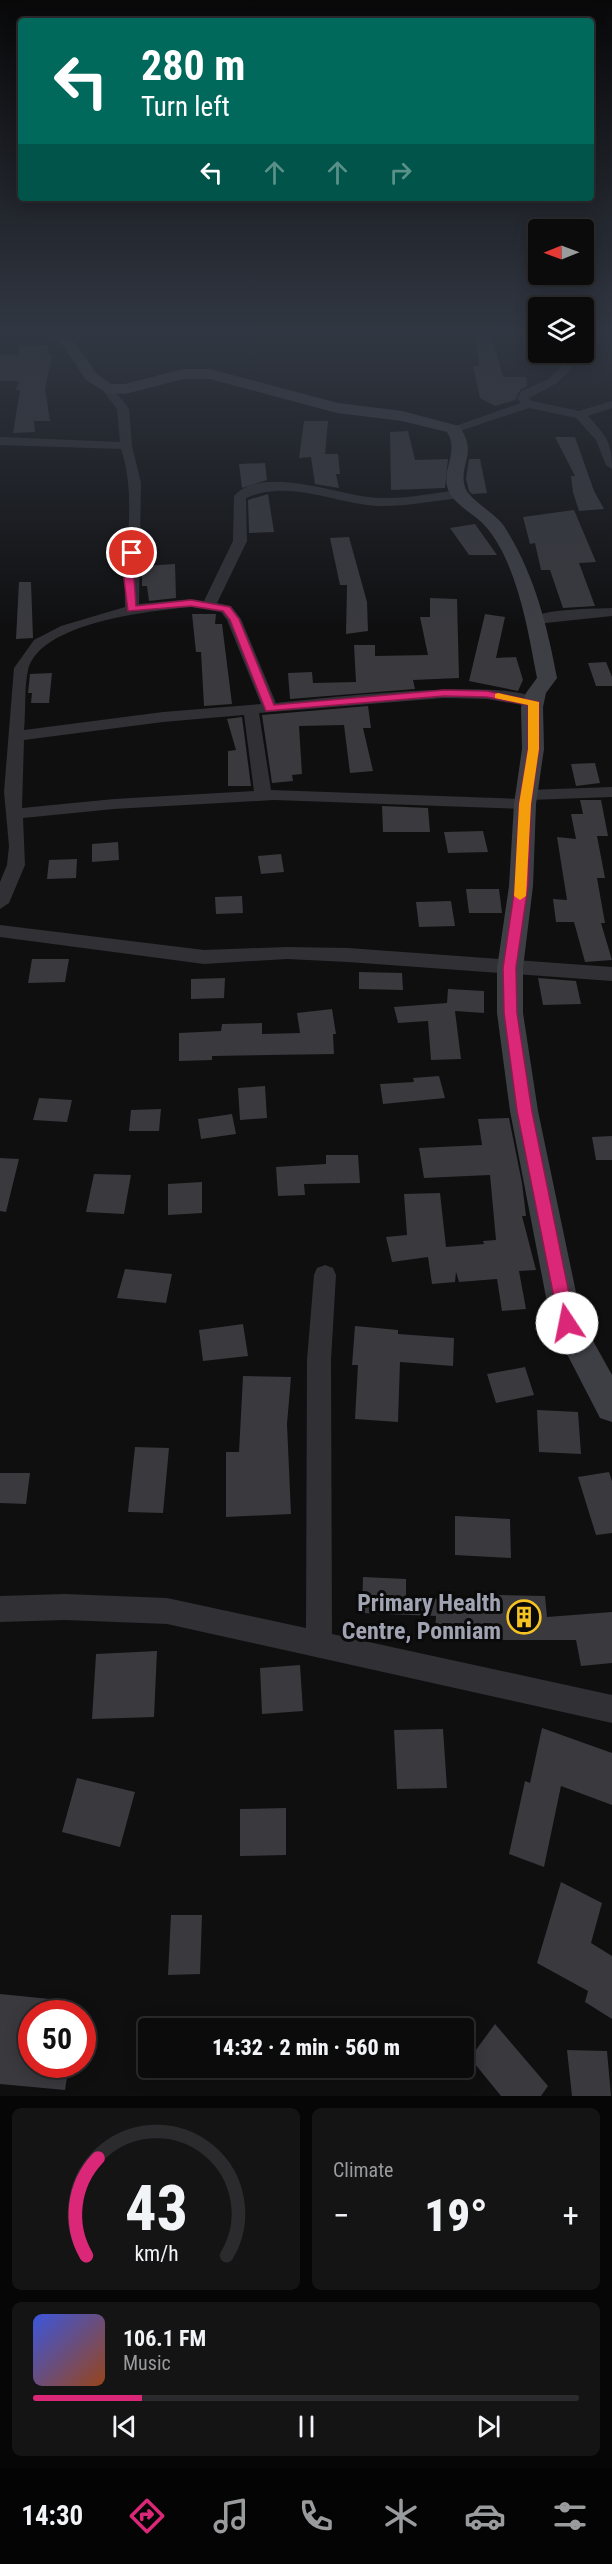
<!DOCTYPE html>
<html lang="en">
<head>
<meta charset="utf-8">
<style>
	:root { --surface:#0b0b0c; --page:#141415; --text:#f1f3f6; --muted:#9a9b9d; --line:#2b2b2d; --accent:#db2777 }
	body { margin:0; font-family:"Roboto Condensed",sans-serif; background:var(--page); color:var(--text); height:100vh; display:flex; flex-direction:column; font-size:22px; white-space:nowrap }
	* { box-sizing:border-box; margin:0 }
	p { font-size:20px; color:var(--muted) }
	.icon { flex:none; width:33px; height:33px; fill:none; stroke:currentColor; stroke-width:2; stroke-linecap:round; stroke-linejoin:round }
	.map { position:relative; height:2096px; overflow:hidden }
	.panel { display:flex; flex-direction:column; gap:12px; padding:12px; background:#060607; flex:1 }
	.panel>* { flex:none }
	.guide { position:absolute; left:18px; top:18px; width:576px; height:183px; border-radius:6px; box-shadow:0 3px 15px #0003,0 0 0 2px var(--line); background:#00695c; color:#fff; overflow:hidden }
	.needle { width:39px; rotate:269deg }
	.buttons { position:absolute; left:528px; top:219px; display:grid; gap:12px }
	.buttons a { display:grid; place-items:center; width:66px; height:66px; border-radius:6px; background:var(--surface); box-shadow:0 3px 15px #0003,0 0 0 2px var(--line); font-size:30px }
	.speed { position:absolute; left:18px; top:2000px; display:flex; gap:12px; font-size:30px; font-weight:700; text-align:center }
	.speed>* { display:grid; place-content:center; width:78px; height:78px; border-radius:50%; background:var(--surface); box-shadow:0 3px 15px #0003,0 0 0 2px var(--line); line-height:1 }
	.speed .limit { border:9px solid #d22; background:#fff; color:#111 }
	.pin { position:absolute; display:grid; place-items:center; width:51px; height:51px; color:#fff; margin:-26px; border:3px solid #fff; border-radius:50%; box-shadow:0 2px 6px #0007 }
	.me { position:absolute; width:66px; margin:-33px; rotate:349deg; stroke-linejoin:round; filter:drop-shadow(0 0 4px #0008) }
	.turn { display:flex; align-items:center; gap:21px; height:126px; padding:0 24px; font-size:27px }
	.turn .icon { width:78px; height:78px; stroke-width:2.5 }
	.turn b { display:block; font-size:42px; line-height:51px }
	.lanes { display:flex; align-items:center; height:57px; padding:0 24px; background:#0003; justify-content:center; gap:30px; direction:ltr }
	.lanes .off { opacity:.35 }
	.big { font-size:45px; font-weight:800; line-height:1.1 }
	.panel .widget { flex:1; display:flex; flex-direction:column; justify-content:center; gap:9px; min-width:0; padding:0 21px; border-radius:9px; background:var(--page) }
	.panel .dial { align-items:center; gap:0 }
	.dial svg { height:156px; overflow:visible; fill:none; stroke:var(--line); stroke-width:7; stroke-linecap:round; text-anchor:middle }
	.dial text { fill:var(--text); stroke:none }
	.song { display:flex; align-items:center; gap:18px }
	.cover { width:72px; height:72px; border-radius:9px; background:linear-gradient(135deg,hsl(230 70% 55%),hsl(20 70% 35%)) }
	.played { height:6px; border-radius:3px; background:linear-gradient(90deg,var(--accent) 20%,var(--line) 20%) }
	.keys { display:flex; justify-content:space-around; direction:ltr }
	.heat { display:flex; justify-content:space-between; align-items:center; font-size:33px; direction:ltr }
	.panel .tiles { flex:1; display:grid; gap:12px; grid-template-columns:1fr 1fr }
	.widget:last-child { grid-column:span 2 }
	.trip { position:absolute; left:138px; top:2018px; width:336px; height:60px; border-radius:6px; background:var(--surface); box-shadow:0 3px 15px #0003,0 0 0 2px var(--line); font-weight:800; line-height:60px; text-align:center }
	.tab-bar { display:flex; height:96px; justify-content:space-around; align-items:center; background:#040405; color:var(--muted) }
	.tab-bar .icon { width:42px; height:42px }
	.tab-bar .current { color:var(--accent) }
	.tab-bar b { font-size:27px; color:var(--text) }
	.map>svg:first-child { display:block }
	.building { fill:#39393e }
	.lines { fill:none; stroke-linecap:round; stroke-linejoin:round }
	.minor { fill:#303035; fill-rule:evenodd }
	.secondary { fill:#3e3f45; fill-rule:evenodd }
	.route { fill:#db2777; stroke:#8e194d; stroke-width:1.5 }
	.slow { fill:#f59e0b }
	.labels { text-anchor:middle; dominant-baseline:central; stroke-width:6; stroke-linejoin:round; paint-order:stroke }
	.near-poi-label { font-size:24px; font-weight:bold; fill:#a0a3b2; stroke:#0a0a0b; text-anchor:end }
</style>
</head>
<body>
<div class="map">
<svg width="612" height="2096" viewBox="0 0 612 2096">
	<rect width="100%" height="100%" fill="#0f0f10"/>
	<path class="building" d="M476,336h16l11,41h23l1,9 -7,4 -5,10 -20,6 -15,-8 -7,-32h6z
		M48,345l-1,10h5l-7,34 5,32h-16l1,11 -22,1 7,-43h-4l3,-9h-19v-26h18l2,-9z
		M304,421h24l-3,33h13l2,20h-4l3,14 -24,-4 -4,-27 -12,1z
		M408,431l7,29 33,-1 -3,29 -54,2 -1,-58z
		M555,437h20l19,54 10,18 -25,2 -6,-19 -2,-16h4z
		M469,459h11l7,34 -15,1 -3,-3 -3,-12z
		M265,463l2,17 -25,8 -3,-24z
		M268,494l6,38 -25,1 -1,-33z
		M574,510l22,52 -17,1 16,43 -32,2 -13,-38h-9l-6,-27 -5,1 -7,-27z
		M475,524l22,31h-28l-19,-27z
		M349,537l18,65 1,29 -22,3 1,-49h-7l-10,-47z
		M175,564l1,34 -27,3 -2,-15h-5v-20z
		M19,582h12l2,56 -17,1z
		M430,598l27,1 2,79 -46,2 2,9 -125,10 -2,-26 24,-1 1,11 43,-1 -2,-37h21v11l53,-1 -8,-38h10z
		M192,614h24l-1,10h7l10,80 -28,2 -3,-54h-5z
		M485,614l20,3 -9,41 20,-1 7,23 -5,11 -49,-10z
		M606,662l6,15v9h-16l-8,-23z
		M52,673l-3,30h-18l1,-10h-4l2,-19z
		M368,706l3,22h-8l10,43 -23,2 -6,-48 -45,1 3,48 -10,1 1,6 -21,2 -10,-68z
		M242,717l9,69h-23v-35l8,-1 -9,-31z
		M595,763l5,20 -24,3 -5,-22z
		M580,800h21l7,36h-11l8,42h-8l8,45h-4l11,37 -27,2 -11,-40h-18l-3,-23 14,1 -10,-63 19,2 -5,-25h12z
		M382,806l46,2 2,24h-47z
		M483,831l5,21 -40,1 -4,-21z
		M118,842l1,18 -27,2v-18z
		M281,854l3,18 -23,2 -3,-18z
		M77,859l-1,19 -29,1 2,-19z
		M466,889h33l3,24h-33z
		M242,896l1,17 -27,1 -1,-17z
		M451,901l4,25 -36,1 -3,-25z
		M32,959h37l-4,23 -37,1z
		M359,972l43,1 1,17 -44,-1z
		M225,978l-1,20 -33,1v-20z
		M538,978l38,3 5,23 -38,1z
		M448,989l36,2v22l-29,-2 6,48 -30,1 -3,-39 -30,2 -4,-16 53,-4z
		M332,1009l4,25h-3l1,20 -122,2v4l-33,1v-28l42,-2 1,-7 40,-1v11l38,-1 -3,-20z
		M439,1076l6,22 -62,6 -3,-20 34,-2 -1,-4z
		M265,1086l2,32 -27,2 -2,-32z
		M39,1098l33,2 -5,22 -34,-2z
		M161,1109l-2,22h-30l2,-21z
		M232,1114l4,20 -35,5 -3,-20z
		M509,1118l13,65 4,33h-4l14,54 -17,1 7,38 -24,2 -5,-32 -38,3 -3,-10 -1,10 -23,2 -4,-27 -36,5 -6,-25 21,-2 -3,-41 36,-1 6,54 38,-3 -1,-3 13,-1 -6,-65 -66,3 -5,-30 63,-3 -4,-26z
		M612,1136v24h-16l-4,-23z
		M326,1155h32l2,28 -56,1 1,11 -27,1 -2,-29 50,-3z
		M0,1158l19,1 -13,53 -6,-1z
		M94,1174l37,1 -7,39 -38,-2z
		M202,1182v31l-34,2v-31z
		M125,1269l47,5 -6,29 -49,-5z
		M243,1324l5,32 -45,5 -4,-31z
		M355,1326l43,4v4l56,4 -1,28 -53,-4 -2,60 -43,-3 3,-54h-6z
		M525,1367l9,28 -38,8 -9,-29z
		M243,1376l48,1 -4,47 4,90 -65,3v-65h13z
		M537,1410l41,2 3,42 -42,-2z
		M135,1447l34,1 -6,65 -35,-1z
		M609,1472l3,9v52l-16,2 -18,-58z
		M0,1473h30l-4,31 -26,-1z
		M455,1516l55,3 1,39 -56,-3z
		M363,1577l43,2v17l94,8 -1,-9 46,1 2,21 65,-5v51l-31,3 -5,-26h-85l-56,-6 1,-18 -74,-3z
		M157,1651l-3,66 -62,2 4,-65z
		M300,1665l3,46 -41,3 -2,-46z
		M542,1728l70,25v52l-51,-19 -17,81 -35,-13 16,-73 5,2z
		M443,1729l4,59 -50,1 -3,-59z
		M77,1778l58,14 -15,55 -58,-15z
		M286,1808v47l-46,1v-47z
		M561,1882l41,21 -11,40 21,13v63l-27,-17 3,-11 -51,-28z
		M171,1915h31l-2,59 -32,1z
		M0,1994l70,7v12h-38v51h37l-4,26 -65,-6z
		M495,2024l53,62 -7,10h-40l-31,-38z
		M567,2050l40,1 4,45h-39z"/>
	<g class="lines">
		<path class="minor" d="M563,365l10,2 -16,16 -28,15 3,3 47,10 33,-10v7l-24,8c18,20 24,25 24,53l-6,-4 -10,-25 -20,-22 -47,-10 -72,24 -10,-3 74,-26 -4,-5 5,-7 27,-12z
			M103,386h8l18,23 3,37 9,37 -2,121 52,-5 13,2 29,-60 1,-45c31,-33 108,2 147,2 26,1 52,-5 78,-8l6,4 -6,4c-27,3 -55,9 -82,8 -44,-3 -88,-27 -131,-8l1,43 -30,62 14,3 10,13 35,84c41,-4 243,-28 266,-1l-8,5 -47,-8 -43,-1 -185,15 12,77 250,9 -2,-4 2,-4 6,-1 85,-3v10l-82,3 3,4 -8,5 -251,-9 -160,9 -91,9 2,47 -16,38 -9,6v-27l7,-17 2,-19 -5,-54 10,-124 20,-28 27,-14 64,-19c-2,-52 13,-107 -4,-158l-121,-4v-8l120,5 -3,-33 -16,-21zM191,607l30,5 6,8 34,84 -98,8 -139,18c2,-19 0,-42 4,-60 12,-48 123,-59 163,-63zM244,715l10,76 -140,8 -92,9 2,-68 139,-18z
			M612,608v8l-76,8 -7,-4c12,-12 65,-11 83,-12z
			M0,925l204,25 83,-3 61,1 264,19v14l-264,-19 -61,-3 -83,5 -204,-27z
			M325,1265l8,3 3,7 -5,85 1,274 280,61v28l-445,-99 -102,-4 -65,2v-26l65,-2 102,4 139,30 1,-268 7,-85 3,-7z"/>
		<path class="secondary" d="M51,335l21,3 25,36 14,10h14l58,-15h27l128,34 64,8 57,15c20,28 -1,38 6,61 3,12 30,26 39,39 30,47 43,98 53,152l-11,15 -3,14 1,42 -8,55 -3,82 -10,82v45l15,98 44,210 30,54v47l-12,-4 -49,-95 -41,-212 -13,-98v-45l12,-82 5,-82 8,-55 -1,-42 5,-14 11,-15c-8,-42 -15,-86 -34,-125 -5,-9 -11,-20 -18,-27 -11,-13 -34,-22 -38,-40 -4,-18 12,-36 0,-54l-45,-11 -65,-8 -127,-34h-27l-58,15 -18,-1 -21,-13 -24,-36z"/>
	</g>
	<linearGradient id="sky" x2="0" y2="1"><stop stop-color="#080809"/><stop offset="0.53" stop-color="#313742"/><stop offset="1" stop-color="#313742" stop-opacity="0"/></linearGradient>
	<rect width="612" height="629" fill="url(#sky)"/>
	<path class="route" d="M132,550l4,3 -2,26 2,27 55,-6 39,7 9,12 35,86 170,-15 43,1 52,11v47l-8,55 -3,82 -12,82 1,45 15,98 43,212 -2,5 -6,2 -5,-2 -3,-5 -42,-212 -13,-98 -1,-45 12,-82 4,-82 9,-55v-44l-41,-8 -43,-1 -178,15 -36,-91 -7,-9 -32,-5 -63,5 -4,-32 3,-26z"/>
	<path class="slow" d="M498,693l41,9v47l-8,55 -5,92 -6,4 -6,-4 5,-92 9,-55v-44l-33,-7v-4z"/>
	<defs>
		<g id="building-ring" transform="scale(1.725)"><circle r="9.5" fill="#0a0a0b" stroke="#f5c322" stroke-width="1.5"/><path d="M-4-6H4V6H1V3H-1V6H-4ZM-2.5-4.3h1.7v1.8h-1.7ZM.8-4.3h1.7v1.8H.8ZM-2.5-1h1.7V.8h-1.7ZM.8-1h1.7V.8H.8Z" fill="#f5c322"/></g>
	</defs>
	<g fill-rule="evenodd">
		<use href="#building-ring" x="524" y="1617"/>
	</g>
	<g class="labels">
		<g class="near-poi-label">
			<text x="501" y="1603">Primary Health<tspan x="501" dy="28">Centre, Ponniam</tspan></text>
		</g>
	</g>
</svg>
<div class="buttons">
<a><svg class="needle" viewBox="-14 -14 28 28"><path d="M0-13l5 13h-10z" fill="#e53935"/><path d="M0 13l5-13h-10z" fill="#9a9b9d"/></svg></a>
<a><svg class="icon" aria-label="layers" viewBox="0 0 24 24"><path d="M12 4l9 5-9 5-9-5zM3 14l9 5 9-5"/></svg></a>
</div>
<div class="speed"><div class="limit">50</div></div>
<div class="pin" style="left:132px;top:553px;background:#d93025"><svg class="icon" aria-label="arrive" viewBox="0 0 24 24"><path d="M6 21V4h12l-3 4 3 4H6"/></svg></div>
<svg class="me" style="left:567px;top:1323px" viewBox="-20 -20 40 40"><circle r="19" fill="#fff"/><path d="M0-13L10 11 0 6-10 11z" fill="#db2777"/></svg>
<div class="trip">14:32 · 2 min · 560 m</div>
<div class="guide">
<div class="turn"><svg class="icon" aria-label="left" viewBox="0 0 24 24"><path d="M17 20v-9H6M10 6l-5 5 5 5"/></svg><div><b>280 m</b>Turn left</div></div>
<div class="lanes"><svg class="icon" aria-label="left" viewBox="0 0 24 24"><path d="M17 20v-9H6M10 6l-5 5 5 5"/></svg><svg class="icon off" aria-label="ahead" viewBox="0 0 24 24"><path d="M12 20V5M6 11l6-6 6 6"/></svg><svg class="icon off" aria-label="ahead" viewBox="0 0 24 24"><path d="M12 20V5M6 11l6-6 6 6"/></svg><svg class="icon off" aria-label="right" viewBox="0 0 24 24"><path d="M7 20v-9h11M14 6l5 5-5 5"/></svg></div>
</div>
</div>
<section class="panel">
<div class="tiles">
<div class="widget dial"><svg viewBox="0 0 100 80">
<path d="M14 69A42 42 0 1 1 86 69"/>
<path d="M14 69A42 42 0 0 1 20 19" stroke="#db2777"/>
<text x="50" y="56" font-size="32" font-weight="700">43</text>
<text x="50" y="72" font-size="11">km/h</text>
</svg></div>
<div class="widget"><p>Climate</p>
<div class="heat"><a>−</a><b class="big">19°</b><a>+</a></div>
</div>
<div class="widget">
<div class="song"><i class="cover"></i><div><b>106.1 FM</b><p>Music</p></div></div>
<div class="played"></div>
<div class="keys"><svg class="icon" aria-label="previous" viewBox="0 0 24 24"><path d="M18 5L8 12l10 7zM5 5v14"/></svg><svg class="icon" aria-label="pause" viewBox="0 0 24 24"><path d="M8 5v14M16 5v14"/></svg><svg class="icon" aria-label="next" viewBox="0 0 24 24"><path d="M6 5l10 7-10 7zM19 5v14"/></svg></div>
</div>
</div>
</section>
<nav class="tab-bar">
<b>14:30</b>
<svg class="icon current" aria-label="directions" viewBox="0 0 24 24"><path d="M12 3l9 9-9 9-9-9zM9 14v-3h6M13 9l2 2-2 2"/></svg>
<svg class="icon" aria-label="music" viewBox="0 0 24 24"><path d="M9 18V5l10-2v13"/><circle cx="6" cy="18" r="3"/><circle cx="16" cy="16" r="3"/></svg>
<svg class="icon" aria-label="phone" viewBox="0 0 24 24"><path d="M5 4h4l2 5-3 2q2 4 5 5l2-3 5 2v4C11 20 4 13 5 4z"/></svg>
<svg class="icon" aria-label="climate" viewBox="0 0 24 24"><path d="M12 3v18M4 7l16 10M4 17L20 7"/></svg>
<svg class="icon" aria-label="car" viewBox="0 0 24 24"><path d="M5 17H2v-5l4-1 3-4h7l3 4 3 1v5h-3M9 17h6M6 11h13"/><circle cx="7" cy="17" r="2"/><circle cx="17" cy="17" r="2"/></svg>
<svg class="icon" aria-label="filters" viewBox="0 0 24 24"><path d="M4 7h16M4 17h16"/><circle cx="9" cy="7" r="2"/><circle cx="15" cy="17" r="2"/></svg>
</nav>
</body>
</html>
